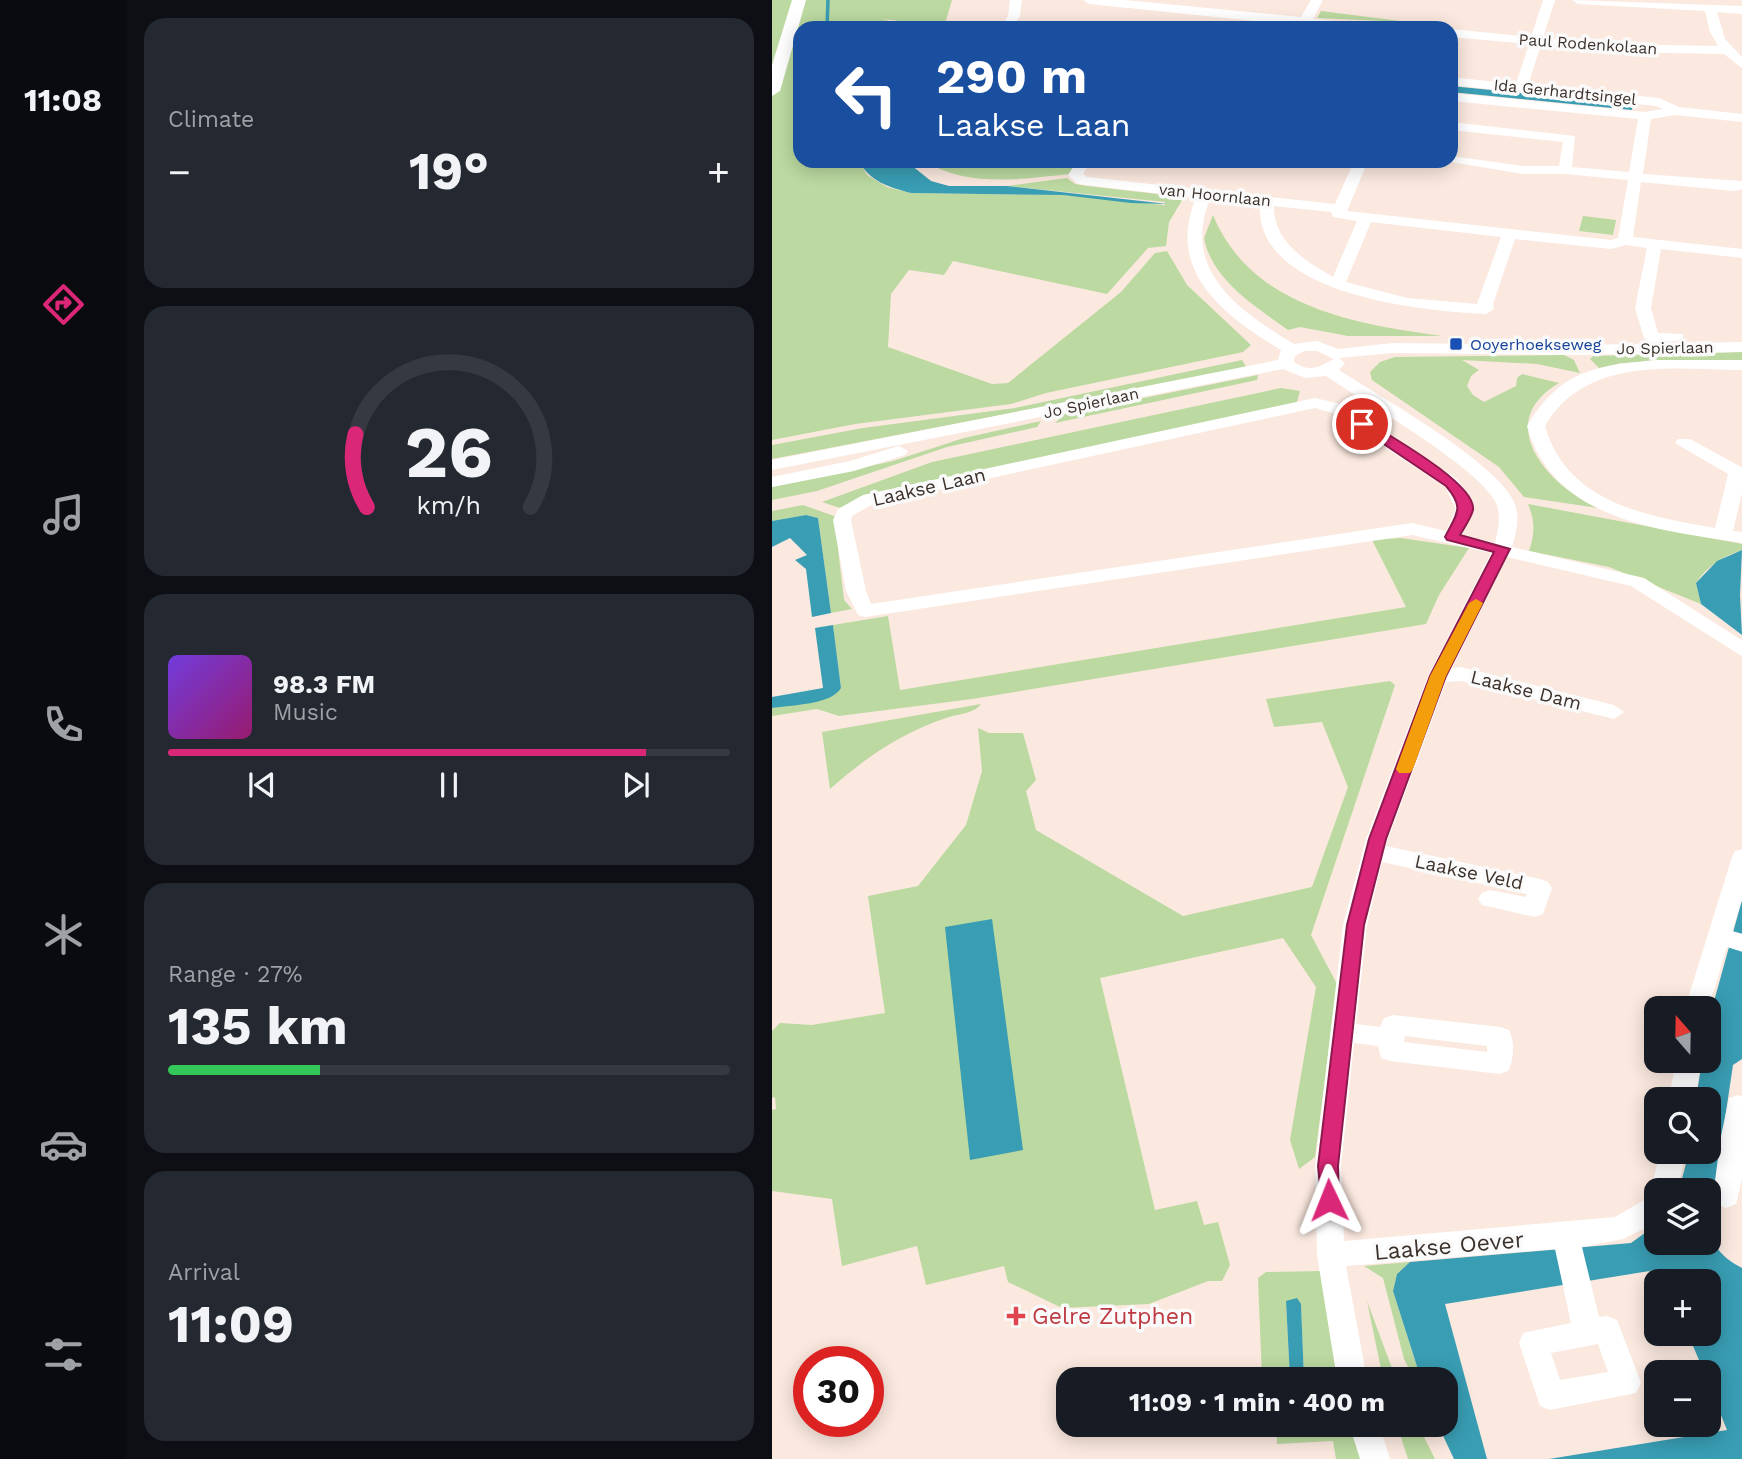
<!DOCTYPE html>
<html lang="en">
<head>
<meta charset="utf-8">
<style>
	:root { --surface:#171b24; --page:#242831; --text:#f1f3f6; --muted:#9ea1a6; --line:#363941; --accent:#db2777 }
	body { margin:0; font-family:"Work Sans",sans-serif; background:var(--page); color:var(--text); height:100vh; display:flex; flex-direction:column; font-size:26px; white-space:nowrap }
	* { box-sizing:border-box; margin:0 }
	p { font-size:23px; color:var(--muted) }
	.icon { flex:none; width:38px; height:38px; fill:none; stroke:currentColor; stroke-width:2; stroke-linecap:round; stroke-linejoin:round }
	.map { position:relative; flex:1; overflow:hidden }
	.sheet { display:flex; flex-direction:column; gap:18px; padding:18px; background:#0d0f14; width:646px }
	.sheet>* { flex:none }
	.guide { position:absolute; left:21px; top:21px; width:665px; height:147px; border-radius:21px; box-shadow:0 4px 18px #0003; background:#1a4fa0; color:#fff; overflow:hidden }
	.needle { width:46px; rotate:340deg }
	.controls { position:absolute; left:872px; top:996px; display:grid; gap:14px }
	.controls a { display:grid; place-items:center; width:77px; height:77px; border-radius:14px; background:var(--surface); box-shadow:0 4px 18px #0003; font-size:35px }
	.speed { position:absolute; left:21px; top:1346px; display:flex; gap:14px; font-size:35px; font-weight:700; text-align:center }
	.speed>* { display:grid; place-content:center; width:91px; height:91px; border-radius:50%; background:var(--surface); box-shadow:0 4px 18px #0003; line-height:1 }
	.speed .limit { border:10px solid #d22; background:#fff; color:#111 }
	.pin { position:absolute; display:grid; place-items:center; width:60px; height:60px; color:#fff; margin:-30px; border:4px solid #fff; border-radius:50%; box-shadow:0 2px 7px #0007 }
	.me { position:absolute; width:77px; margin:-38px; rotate:358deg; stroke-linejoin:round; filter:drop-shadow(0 0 5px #0008) }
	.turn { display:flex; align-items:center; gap:24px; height:147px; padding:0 28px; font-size:32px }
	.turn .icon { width:91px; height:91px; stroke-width:2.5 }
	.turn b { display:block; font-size:49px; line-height:60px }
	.big { font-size:52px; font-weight:700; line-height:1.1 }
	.sheet .card { flex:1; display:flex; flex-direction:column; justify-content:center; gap:10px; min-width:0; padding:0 24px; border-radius:21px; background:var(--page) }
	.sheet .dial { align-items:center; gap:0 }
	.dial svg { height:182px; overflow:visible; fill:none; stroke:var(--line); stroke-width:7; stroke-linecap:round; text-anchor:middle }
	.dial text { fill:var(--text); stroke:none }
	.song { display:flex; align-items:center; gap:21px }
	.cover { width:84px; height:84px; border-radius:10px; background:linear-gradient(135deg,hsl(260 70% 55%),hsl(320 70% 35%)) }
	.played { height:7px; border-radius:4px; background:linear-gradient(90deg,var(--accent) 85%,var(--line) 85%) }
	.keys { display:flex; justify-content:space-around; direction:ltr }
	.heat { display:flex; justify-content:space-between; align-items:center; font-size:38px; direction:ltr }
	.charge { height:10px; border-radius:5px; background:linear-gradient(90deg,#34c759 27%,var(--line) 0) }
	.trip { position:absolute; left:284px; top:1367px; width:402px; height:70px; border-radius:21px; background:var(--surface); box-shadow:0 4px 18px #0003; font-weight:700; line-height:70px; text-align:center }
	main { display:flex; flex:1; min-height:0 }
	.dock { display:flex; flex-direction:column; width:126px; justify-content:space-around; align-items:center; background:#090b0e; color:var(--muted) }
	.dock .icon { width:49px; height:49px }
	.dock .active { color:var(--accent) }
	.dock b { font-size:32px; color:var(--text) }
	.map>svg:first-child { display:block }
	.green { fill:#bbd9a0 }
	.water { fill:#399db3 }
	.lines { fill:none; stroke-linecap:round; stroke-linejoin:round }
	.stream { stroke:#399db3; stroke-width:3.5 }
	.minor { fill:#fff; fill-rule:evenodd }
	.major { fill:#fff; fill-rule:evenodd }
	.route { fill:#db2777; stroke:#8e194d; stroke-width:2 }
	.slow { fill:#f59e0b }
	.transit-dot { fill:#1a4fb4; stroke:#fafafa; stroke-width:2.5 }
	.health-dot { fill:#e0444e; stroke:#fafafa; stroke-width:2.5 }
	.labels { text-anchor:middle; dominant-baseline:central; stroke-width:7; stroke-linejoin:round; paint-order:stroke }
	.far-street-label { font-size:16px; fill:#3c312a; stroke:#fafafa }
	.far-transit-label { font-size:16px; fill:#164399; stroke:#fafafa; text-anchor:start }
	.street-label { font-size:19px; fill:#3c312a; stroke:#fafafa }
	.near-street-label { font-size:23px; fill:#3c312a; stroke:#fafafa }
	.near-health-label { font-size:23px; fill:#be3a42; stroke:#fafafa; text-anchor:start }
</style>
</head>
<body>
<main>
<nav class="dock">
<b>11:08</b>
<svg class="icon active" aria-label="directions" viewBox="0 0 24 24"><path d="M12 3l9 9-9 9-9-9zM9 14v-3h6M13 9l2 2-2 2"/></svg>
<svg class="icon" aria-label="music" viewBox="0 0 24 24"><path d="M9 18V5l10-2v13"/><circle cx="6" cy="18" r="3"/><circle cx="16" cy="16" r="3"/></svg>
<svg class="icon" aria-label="phone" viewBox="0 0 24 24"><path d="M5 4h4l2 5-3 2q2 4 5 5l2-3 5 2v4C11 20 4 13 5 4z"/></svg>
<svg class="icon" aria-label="climate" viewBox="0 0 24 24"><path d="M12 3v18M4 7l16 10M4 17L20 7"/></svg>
<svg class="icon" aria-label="car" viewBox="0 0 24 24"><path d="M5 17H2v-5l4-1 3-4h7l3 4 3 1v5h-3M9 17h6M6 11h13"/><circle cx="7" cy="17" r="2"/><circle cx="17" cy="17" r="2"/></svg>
<svg class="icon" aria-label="filters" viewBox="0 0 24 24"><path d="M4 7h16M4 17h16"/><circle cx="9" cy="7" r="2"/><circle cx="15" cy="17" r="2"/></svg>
</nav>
<section class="sheet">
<div class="card"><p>Climate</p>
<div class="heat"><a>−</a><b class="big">19°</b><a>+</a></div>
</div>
<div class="card dial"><svg viewBox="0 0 100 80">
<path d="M14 69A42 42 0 1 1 86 69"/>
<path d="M14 69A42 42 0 0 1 9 37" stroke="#db2777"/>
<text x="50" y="56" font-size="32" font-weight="700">26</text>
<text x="50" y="72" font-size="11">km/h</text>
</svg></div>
<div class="card">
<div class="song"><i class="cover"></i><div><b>98.3 FM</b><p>Music</p></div></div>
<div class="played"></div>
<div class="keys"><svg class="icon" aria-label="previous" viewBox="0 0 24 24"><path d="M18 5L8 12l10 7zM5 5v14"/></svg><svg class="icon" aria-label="pause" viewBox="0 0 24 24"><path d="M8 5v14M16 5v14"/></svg><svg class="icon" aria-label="next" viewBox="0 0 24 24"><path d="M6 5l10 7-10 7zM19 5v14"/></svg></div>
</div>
<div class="card"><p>Range · 27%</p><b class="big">135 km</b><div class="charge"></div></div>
<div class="card"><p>Arrival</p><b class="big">11:09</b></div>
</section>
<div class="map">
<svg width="971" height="1459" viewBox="0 0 971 1459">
	<rect width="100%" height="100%" fill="#fbe9df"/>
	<path class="green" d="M0,0h180l-8,27 -61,-8 29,9h-112v133h59l8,14 20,12 24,6 153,2 101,10v-3l-158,-16 60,-8 8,6 12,2 97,11 -15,25 -3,24 -18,2 -41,46 -154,-33 -9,14 -35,-5 -18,24 -3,53 104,37 16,-1 113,-91 34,-39 12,-2 20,34 64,60 -8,7 -197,41 -35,11 -156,20 -83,16z
		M549,11l87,11 -91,-4z
		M152,161h155l-9,13c-50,5 -101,14 -146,-13z
		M441,215c38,92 141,109 229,121h-94l-48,-9 -12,3c-33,-24 -76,-50 -84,-92z
		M811,216l33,4 -3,15 -34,-4z
		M971,352l-1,8 -121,3 -22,5 -9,-9 3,-3z
		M792,355l10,5 6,13 -43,-9 -75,-4 17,10 -8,6 -4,10 6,9 11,7 32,-16 1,-8 5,-4 37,9c-68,40 -10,103 39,125l-74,-11 -25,-30 -127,-87 -2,-8 10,-10 15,-5z
		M470,360l5,8 -475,91v-14l91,-17 152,-20z
		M486,375l-1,5 -202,43 9,-9z
		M509,388l19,3 -3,11 -431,95 -23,12 -21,-7 110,-40z
		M269,421l-4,6 -90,20 -130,44 -45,9v-13l121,-26 71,-23z
		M756,504l214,40v6c-19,6 -35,16 -46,33l5,21 -92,-37 -80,-16c6,-17 6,-30 -1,-47z
		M31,505l34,12 -2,6 9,77 8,9 -21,4 -13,-95 -12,-3 -34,6v-10z
		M629,538l68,10 -30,47 -13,29 -454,75 -133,17 -22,-7 -45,7v-8l55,-10 14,-11 -8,-62 55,-9 12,74 506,-83 -34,-67z
		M618,681l5,4 -84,250 26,49 -22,173 -16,12 -9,-29 26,-153 -33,-49 -183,40 55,232 42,-9 7,24 14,-3 12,43 -8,16h-14l-59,23 -87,4 -54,-26 -4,-16 -78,19 -9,-39 -75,20 -10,-67 -60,-8v-81l4,-1 -1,-12 -3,1v-67l8,-8 32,2 73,-12 -17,-117 50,-10 48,-61 16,-54 -4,-43 11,5h34l13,47 -10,11 10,39 147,86 129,-29 36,-100 -26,-65 -48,5 -8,-28z
		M209,704c-7,10 -24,10 -35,14 -45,15 -81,40 -116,71l-8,-57z
		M638,1262l-13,12 -4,17 28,88h-7l-10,-20 -21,-81 -19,-12z
		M550,1271l18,108h-36l-3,-75 -15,-2 4,77h-28l-4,-101 8,-6z
		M595,1301l29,78h-13z
		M504,1425h16l1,4h13v-4h45l11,34h-26l-3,-18 -56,3z
		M625,1425h21l17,34h-27z"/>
	<path class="water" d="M679,86l182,18 -1,6 -181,-18z
		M87,161h47l25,20 18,5h58l161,18 -37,-1 -68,-8 -152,-2c-22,-6 -41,-11 -52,-32z
		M34,515l12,3 13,95 -19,4 -6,-48 -11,-9 12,-5 -17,-17 -18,9v-26z
		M970,550l-2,45 2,40 -41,-31 -5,-21 21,-22z
		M61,625l8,63c-10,17 -50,17 -69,20v-11l51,-9 -8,-60z
		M970,900v159l-9,6 -24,161c4,22 14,32 33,42v191h-193l178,-29 -19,-47v-11h-4l-16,-38h20v-53h-41l-5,-12 -217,35 42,155h-33l-16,-34 8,-1v-45h-25l-28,-88 4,-17 13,-12 221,-19 25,-18v17h52v-52h-29l10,-38h19v-53h-12l6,-38 6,-1v-37z
		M220,919l31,231 -53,10 -25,-233z
		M525,1298l4,6 3,75h-14l-4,-78z"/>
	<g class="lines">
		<path class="stream" d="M55,28l1,-28"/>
		<path class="minor" d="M238,0h12l-2,16 -8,12h-12l8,-12z
			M311,0h42l176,17 10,-17h12l-10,19 58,5 6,4 -72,-2 -216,-22z
			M771,0h12l-12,38 64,6 111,2 -8,-14 -5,-21 -127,-7 -6,-4 171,6v8l-26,-2 8,27 18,19v11l-19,-15 -117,-2 -66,-7 -13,40 131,13 20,9 64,7v8l-67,-7 -25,4 -8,55 100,7v8l-9,2 -93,-9 -8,55 110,12v9l-82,-9 -10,59 7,25 25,1v6l-31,3 -8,-5 -9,-30 12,-60 -21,-3 -15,4 -96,-10 -22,65 1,5 -8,5c-64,-3 -231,-19 -226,-109l-50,-6c-29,72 29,112 84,145l23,-3 21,8 55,-6 184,2 166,-3v10l-166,3 -184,-2 -54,5 6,5 -6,7c41,27 159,92 176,134 5,14 1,30 -3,43l132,31 99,63v16l-112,-71 -124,-29 -55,111 9,-1 153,38 10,7 -10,7 -153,-38 -15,1 -58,157 -2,7 154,33 8,3 4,6 -9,26 -8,3 -53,-12 -4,-6 4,-6 8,-3 36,7 1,-3 -145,-32 -15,63 -11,99 24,3 4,-9 9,-3 107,12 9,3c6,11 5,30 -1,41l-9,3 -109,-13 -9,-3 -3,-12 -24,-3 -13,123 3,75 271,-24 38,-22 -2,-5 9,-38h26l-9,38h-21v33l-33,16 -41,8 17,70 8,-1 10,4 24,63 -5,10 -86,17 -10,-4 -21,-63 4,-10 48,-10 -16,-74 -209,17 21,113h-30l-20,-124 -2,-89 28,-241 23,-86 62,-163 63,-123 -79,-18 -547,82 -7,-2 -12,-24 -13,-71 5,-11 25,-14 452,-97 30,7 112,74 14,19 3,11 -12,26 33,8c3,-13 7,-30 0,-42 -20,-36 -131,-99 -169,-125l-21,2 -22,-9 -511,101v-10l506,-100 3,-10c-57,-34 -116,-79 -85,-152l-118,-14 -10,-9 9,-14h14l-8,13 4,3 248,27 19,-43h14l-21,50 264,29 7,-2 10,-58 -63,-6h-42l-78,-13h6v-5l72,10h36l4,-24 -112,-12v-8l124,14 -3,31 57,5 9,-53 -187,-18v-8l194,19 18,-3 -7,-3 -205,-21v-8l65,7 13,-40 -78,-7v-8l80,8zM502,206l57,6 2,5 24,4 -24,56c-28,-16 -60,-36 -59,-71zM599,222l130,15 -24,67 -70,-6 -61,-16zM532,351h13l17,8c-15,8 -24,14 -40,3l1,-6zM543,408l18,5 112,74 11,22 -10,22 -34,-8 -541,81 -5,-13 -15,-71 1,-4 23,-13zM633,1036l82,10v6l-83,-10zM826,1344l10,28 -48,8 -9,-27z
			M884,360h87v10c-72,-1 -157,-14 -198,56 22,77 101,90 170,102l13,-54 -53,-31 3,-4h12l53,29v21l-10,42 10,1v11c-83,-13 -190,-22 -216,-117 34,-56 67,-60 129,-66z
			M127,446l9,5 -3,4 -51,16 -82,16v-10l78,-16z
			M971,849v48l-11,34 11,3v18l-16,-5 -19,63 -23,-2 47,-151 3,-6z
			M904,1060h26l-7,39h-26z
			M966,1095l5,2v77l-7,30 -10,4 -10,-4 -3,-8 5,-38 -19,-6h9v-19l13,3 8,-38z
			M577,1424h30l11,35h-30z"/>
		<path class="major" d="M20,0h14l-26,91 -8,5v-31z"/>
	</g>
	<path class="route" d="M585,421h9c22,14 111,63 107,89 -2,8 -9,18 -13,25l50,14 -64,127 -60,163 -22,86 -26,241 1,34 -3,6 -7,3 -7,-3 -4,-40 29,-241 22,-86 61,-163 64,-124 -47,-12 -2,-3c12,-24 20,-29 1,-51l-89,-60z"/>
	<path class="slow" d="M704,599l7,4 -37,73 -33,93 -3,4h-11l-3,-4 34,-93 39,-73z"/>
	<rect class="transit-dot" x="677" y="337" width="14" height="14" rx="3.5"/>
	<path class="health-dot" d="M240.5 1305.5h7v7h7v7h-7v7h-7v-7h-7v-7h7z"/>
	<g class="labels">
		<g class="far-street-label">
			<text transform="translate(816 44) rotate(4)">Paul Rodenkolaan</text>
			<text transform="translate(793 92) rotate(6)">Ida Gerhardtsingel</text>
			<text transform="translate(443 195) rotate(6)">van Hoornlaan</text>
			<text transform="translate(893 348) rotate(-1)">Jo Spierlaan</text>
			<text transform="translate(319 403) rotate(-12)">Jo Spierlaan</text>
		</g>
		<g class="far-transit-label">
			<text x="698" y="344">Ooyerhoekseweg</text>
		</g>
		<g class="street-label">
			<text transform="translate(157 487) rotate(-13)">Laakse Laan</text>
			<text transform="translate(754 690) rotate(14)">Laakse Dam</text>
			<text transform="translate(697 872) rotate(12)">Laakse Veld</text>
		</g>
		<g class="near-street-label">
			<text transform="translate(677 1246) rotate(-5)">Laakse Oever</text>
		</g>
		<g class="near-health-label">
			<text x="260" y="1316">Gelre Zutphen</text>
		</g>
	</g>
</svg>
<div class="controls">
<a><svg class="needle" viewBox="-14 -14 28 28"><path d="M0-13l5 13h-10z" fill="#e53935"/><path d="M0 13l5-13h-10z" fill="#9ea1a6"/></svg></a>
<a><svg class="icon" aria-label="search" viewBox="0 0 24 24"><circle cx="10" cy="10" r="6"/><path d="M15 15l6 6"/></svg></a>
<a><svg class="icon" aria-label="layers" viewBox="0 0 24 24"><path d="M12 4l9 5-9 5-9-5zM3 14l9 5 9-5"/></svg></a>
<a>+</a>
<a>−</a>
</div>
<div class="speed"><div class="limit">30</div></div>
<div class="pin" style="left:590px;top:424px;background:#d93025"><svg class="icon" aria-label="arrive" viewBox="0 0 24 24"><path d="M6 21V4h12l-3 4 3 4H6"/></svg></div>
<svg class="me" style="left:557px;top:1200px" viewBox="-20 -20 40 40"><path d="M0-17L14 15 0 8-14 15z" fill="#db2777" stroke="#fff" stroke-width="4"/></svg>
<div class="trip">11:09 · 1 min · 400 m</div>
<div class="guide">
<div class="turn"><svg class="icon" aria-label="left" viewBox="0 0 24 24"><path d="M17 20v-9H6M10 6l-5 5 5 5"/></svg><div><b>290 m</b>Laakse Laan</div></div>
</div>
</div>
</main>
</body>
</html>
